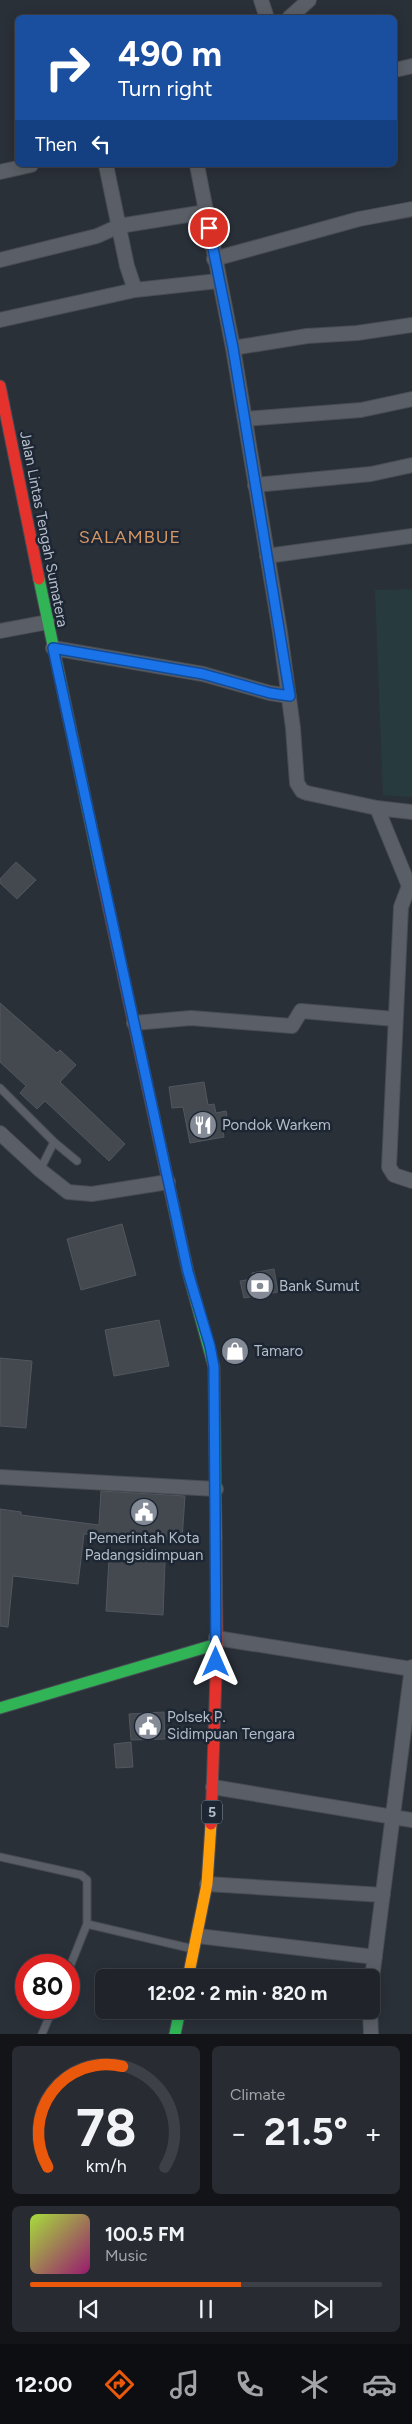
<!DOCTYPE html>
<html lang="en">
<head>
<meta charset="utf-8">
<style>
	:root { --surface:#20242a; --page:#282c32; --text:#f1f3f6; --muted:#a2a4a8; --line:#3d4147; --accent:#ea580c }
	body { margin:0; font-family:Figtree,sans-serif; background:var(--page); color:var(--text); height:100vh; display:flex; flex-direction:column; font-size:19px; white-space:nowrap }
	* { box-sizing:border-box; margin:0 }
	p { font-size:16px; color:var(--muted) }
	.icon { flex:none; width:28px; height:28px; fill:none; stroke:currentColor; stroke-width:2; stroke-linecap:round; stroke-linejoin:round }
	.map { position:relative; height:2034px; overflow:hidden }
	.side { display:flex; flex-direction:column; gap:12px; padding:12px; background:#121417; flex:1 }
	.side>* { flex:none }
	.hud { position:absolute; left:15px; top:15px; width:382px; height:152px; border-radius:8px; box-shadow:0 2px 12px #0003,0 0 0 1px var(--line); background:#1a4fa0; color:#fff; overflow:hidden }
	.speed { position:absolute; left:15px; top:1954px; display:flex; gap:10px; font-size:25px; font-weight:700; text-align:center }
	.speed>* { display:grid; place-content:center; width:65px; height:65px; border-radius:50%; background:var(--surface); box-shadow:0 2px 12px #0003,0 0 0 1px var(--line); line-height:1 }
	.speed .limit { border:8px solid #d22; background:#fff; color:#111 }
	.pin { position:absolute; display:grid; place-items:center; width:42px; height:42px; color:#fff; margin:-21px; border:2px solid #fff; border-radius:50%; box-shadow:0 1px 5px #0007 }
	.me { position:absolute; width:55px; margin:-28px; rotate:0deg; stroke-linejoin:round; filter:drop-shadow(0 0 4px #0008) }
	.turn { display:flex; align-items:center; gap:18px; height:105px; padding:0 20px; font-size:22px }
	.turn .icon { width:65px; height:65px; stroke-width:2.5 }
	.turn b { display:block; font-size:35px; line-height:42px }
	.then { display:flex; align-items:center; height:48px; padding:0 20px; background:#0003; gap:10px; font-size:19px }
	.big { font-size:38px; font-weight:700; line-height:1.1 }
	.side .widget { flex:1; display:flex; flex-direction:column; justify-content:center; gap:8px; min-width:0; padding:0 18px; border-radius:8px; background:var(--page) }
	.side .dial { align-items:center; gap:0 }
	.dial svg { height:130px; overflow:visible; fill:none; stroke:var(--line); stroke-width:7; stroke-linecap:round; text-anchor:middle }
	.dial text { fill:var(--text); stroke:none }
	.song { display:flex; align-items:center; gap:15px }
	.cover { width:60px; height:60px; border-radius:8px; background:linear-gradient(135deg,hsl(80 70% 55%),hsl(320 70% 35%)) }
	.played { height:5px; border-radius:2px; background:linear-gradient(90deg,var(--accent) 60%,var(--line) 60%) }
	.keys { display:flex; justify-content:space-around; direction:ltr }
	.heat { display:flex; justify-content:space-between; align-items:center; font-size:28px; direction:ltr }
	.side .tiles { flex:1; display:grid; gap:12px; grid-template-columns:1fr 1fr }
	.widget:last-child { grid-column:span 2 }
	.trip { position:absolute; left:95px; top:1969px; width:285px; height:50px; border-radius:8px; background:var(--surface); box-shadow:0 2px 12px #0003,0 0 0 1px var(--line); font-weight:700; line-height:50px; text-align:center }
	.dock { display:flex; height:80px; justify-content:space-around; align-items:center; background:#0d0e11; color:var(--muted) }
	.dock .icon { width:35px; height:35px }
	.dock .selected { color:var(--accent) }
	.dock b { font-size:22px; color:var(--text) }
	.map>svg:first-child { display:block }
	.green { fill:#273a3e }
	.building { fill:#444950; stroke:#52575f }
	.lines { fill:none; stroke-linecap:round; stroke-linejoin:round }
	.lane-casing { stroke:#484c53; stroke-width:9 }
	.street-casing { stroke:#484c53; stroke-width:16 }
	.fast-casing { stroke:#484c55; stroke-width:13 }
	.slow-casing { stroke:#484c55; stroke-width:13 }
	.jam-casing { stroke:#484c55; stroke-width:13 }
	.lane { stroke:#5a5e66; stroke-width:7 }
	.street { stroke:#5a5e66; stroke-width:14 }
	.fast { stroke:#30b455; stroke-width:11 }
	.slow { stroke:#ff9f0a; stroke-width:11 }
	.jam { stroke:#e5322d; stroke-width:11 }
	.route-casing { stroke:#114b97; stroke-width:12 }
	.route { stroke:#1a73e8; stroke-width:9 }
	.labels { text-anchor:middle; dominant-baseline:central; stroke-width:5; stroke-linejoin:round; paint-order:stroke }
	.shield { fill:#1d2633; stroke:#878f9c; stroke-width:1 }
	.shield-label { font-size:14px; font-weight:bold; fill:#b4bcc9 }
	.street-label { font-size:15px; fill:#b4bcc9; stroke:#1d2633 }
	.poi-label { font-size:15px; fill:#b4bcc9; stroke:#1d2633; text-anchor:start }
	.quarter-label { font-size:18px; letter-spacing:1px; fill:#d59563; stroke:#1d2633 }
</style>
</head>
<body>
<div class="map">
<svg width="412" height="2034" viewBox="0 0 412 2034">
	<rect width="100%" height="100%" fill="#2a3038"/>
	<path class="green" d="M412,589v208l-29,-2 -8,-205z"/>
	<path class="building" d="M16,862l20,18 -19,19 -17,-16v-4z
		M0,1003l57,50 3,-3 16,15 -16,17 65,62 -16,17 -64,-60 -8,8 -17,-16 6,-7 -26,-24z
		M204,1082l4,23 6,-1 2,9 10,-2 2,12 -6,1 2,13 -34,6 -7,-36 -11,1 -3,-21z
		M122,1224l14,51 -55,15 -14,-51z
		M274,1269l4,23 -34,6 -4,-17 13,-2 -1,-6z
		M159,1320l10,46 -55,10 -9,-46z
		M0,1358l32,3 -6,67 -26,-2z
		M101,1491l84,5 -3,44 -98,-6 -6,50 -65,-8 -5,51 -8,-1v-117l21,3v3l78,10z
		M109,1558l56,4 -2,53 -57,-4z
		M164,1712l1,27 -34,1 -2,-26z
		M131,1742l2,25 -17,1 -2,-24z"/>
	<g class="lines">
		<g class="lane-casing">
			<path id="lane" d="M0,1088l54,54
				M40,1170l14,-28 23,19
				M0,1857l81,18 6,5v44l-18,45
				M87,1924l102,24
				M42,2034l11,-26"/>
		</g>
		<g class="street-casing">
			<path id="street" d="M261,0l6,18
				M289,18l20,-18
				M395,70l17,-4
				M106,165l21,101 8,24 83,-9
				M197,165l36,183 47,284 13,96 4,55 5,8 5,2 70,15 35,4
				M0,172l31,-7
				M214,259l145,-40 53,-10
				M0,260l97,-24 22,-10 87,-14
				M0,320l135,-30
				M233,348l74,-12 50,-3 55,-8
				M245,419l116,-9 51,-11
				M255,485l116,-11 41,-9
				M267,556l145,-20
				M0,631l48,-9
				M53,648l150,26 67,19 19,3
				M377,808l32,78 -8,21 -12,260 5,8 18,6
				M134,1023l57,-5 101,8 9,-15 94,8
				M0,1133l40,37 28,22 24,2 76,-12
				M0,1477l216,12
				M216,1638l196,31
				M213,1787l199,33
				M207,1884l176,11
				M198,1936l177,21
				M371,1986l41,-319
				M370,2010l1,24"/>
		</g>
		<g class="fast-casing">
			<path id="fast" d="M39,579l61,289
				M173,1204l15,68 26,95 2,171
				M0,1708l217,-64
				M175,2034l5,-24"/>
		</g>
		<g class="slow-casing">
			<path id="slow" d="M188,1978l19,-94 4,-60"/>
		</g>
		<g class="jam-casing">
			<path id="jam" d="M0,386l39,193
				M100,868l73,336
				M211,1824l6,-180 -1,-106"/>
		</g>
		<use href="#lane" class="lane"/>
		<use href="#street" class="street"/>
		<use href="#fast" class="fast"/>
		<use href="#slow" class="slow"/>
		<use href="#jam" class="jam"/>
	</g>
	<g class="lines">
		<g class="route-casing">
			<path id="route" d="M209,228l24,120 57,348 -20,-3 -67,-19 -150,-26 135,624 22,74 4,21 2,295"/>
		</g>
		<use href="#route" class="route"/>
	</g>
	<defs>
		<g id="restaurant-disc" transform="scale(1.4375)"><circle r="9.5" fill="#848b96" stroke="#1d2633"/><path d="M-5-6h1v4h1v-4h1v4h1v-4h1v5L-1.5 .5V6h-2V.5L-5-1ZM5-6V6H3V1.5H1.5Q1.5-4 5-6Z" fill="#fff"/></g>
		<g id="bank-disc" transform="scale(1.4375)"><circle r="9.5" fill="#848b96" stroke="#1d2633"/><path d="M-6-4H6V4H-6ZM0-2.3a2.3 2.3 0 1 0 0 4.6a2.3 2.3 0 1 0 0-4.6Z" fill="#fff"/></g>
		<g id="shop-disc" transform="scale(1.4375)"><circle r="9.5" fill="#848b96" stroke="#1d2633"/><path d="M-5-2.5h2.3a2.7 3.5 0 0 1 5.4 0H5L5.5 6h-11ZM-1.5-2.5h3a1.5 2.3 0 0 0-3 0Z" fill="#fff"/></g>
		<g id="civic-disc" transform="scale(1.4375)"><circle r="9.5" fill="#848b96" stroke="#1d2633"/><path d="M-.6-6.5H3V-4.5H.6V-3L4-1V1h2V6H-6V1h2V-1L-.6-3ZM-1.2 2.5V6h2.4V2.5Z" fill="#fff"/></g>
	</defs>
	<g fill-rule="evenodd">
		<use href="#restaurant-disc" x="203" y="1125"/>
		<use href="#bank-disc" x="260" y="1286"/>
		<use href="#shop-disc" x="235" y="1351"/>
		<use href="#civic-disc" x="144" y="1512"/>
		<use href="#civic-disc" x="148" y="1726"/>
	</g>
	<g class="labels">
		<rect class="shield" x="202" y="1800.5" width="20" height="23" rx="4"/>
		<g class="shield-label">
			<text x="212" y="1812">5</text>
		</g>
		<g class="street-label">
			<text transform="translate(44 529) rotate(79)">Jalan Lintas Tengah Sumatera</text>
		</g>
		<g class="poi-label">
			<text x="222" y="1125">Pondok Warkem</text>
			<text x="279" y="1286">Bank Sumut</text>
			<text x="254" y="1351">Tamaro</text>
			<text x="144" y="1538" text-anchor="middle">Pemerintah Kota<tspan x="144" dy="17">Padangsidimpuan</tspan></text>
			<text x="167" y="1717">Polsek P.<tspan x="167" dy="17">Sidimpuan Tengara</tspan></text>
		</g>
		<g class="quarter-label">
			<text x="130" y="537">SALAMBUE</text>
		</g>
	</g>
</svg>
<div class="speed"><div class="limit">80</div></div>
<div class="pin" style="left:209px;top:228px;background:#d93025"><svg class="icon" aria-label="arrive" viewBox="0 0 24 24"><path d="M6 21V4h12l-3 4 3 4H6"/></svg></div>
<svg class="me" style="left:216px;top:1662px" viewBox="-20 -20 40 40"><path d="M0-17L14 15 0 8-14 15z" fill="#1a73e8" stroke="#fff" stroke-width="4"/></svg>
<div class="trip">12:02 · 2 min · 820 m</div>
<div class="hud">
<div class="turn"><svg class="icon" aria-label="right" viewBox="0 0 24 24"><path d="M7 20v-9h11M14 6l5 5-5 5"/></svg><div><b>490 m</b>Turn right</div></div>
<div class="then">Then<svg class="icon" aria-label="left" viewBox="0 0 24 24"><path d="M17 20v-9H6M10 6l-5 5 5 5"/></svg></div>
</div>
</div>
<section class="side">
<div class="tiles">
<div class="widget dial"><svg viewBox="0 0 100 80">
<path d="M14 69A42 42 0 1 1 86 69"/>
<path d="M14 69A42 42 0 0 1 60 7" stroke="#ea580c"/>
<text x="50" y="56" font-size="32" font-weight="700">78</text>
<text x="50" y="72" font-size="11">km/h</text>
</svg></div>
<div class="widget"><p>Climate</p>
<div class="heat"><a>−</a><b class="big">21.5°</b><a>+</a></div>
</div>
<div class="widget">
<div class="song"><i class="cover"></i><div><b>100.5 FM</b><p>Music</p></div></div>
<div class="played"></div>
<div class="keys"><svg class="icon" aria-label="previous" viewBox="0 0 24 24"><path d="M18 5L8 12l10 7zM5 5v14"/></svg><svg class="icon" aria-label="pause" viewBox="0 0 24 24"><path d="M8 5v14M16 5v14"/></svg><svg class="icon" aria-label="next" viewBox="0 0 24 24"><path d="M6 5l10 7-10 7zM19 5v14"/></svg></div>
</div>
</div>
</section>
<nav class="dock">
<b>12:00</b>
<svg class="icon selected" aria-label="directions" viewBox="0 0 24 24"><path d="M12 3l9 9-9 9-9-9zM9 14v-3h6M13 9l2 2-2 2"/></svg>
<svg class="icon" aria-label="music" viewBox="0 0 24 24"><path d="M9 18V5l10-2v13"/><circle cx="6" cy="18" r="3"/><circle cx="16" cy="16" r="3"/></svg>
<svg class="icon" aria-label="phone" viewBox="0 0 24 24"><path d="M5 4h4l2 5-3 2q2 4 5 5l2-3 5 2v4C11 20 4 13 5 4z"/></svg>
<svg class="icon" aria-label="climate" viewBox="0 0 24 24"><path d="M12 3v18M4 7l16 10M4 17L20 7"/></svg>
<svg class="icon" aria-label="car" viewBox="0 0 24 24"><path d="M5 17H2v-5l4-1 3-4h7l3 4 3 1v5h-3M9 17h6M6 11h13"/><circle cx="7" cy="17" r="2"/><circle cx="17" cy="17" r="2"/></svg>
</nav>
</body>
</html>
